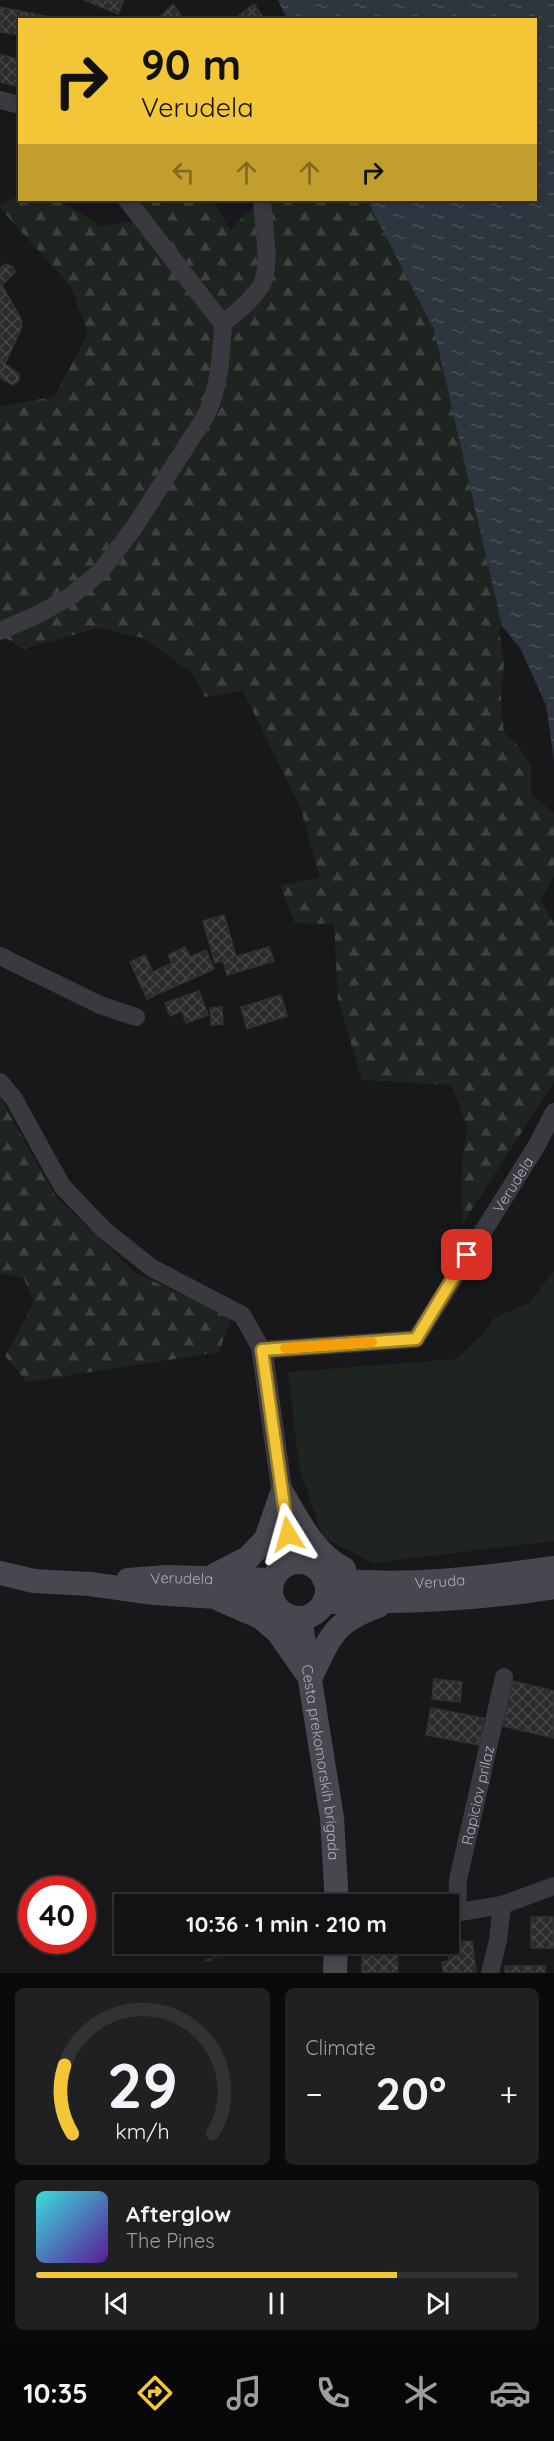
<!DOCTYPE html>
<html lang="en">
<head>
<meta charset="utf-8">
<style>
	:root { --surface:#121214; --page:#1f2022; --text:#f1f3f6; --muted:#9c9ea0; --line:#313234; --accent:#f3c637 }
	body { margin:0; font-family:Quicksand,sans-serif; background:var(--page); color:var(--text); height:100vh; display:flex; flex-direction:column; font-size:22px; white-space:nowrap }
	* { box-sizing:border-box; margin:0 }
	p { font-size:20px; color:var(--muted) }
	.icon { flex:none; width:33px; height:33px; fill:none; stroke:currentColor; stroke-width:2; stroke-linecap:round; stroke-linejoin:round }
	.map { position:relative; height:1973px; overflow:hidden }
	.drawer { display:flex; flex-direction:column; gap:15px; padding:15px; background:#0a0a0b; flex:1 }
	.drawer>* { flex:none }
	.guide { position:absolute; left:18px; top:18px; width:519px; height:183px; border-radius:0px; box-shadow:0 3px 9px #0003,0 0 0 2px var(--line); background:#f3c637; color:#111; overflow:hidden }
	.speed { position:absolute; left:18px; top:1876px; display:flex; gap:12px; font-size:30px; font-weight:700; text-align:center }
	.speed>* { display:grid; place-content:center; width:78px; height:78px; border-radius:50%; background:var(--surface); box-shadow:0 3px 9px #0003,0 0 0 2px var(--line); line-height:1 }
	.speed .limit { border:9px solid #d22; background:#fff; color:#111 }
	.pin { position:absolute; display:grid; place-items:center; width:51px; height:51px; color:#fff; margin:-26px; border-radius:12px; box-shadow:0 3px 9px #0006 }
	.me { position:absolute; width:66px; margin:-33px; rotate:352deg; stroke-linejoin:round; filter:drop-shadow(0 0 4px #0008) }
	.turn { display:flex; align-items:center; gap:21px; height:126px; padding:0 24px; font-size:27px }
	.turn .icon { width:78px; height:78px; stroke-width:2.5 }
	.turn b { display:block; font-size:42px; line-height:51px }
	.lanes { display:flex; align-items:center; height:57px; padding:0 24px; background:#0003; justify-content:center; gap:30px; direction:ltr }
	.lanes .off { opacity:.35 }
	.big { font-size:45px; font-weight:700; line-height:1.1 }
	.drawer .widget { flex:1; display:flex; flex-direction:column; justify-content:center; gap:9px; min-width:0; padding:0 21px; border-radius:9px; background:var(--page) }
	.drawer .dial { align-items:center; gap:0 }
	.dial svg { height:156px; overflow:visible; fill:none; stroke:var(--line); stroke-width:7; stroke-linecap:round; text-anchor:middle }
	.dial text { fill:var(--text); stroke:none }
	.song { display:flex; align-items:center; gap:18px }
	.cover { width:72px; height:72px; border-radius:9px; background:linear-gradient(135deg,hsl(180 70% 55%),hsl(270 70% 35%)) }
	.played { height:6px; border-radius:3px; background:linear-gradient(90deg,var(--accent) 75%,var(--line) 75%) }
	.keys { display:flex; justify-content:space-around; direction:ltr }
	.heat { display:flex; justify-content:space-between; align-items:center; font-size:33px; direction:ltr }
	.drawer .tiles { flex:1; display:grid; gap:15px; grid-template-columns:1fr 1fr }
	.widget:last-child { grid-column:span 2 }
	.trip { position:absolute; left:114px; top:1894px; width:345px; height:60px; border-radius:0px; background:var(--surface); box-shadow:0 3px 9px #0003,0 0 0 2px var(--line); font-weight:700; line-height:60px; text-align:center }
	.tabs { display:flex; height:96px; justify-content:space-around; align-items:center; background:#070708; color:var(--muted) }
	.tabs .icon { width:42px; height:42px }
	.tabs .active { color:var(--accent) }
	.tabs b { font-size:27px; color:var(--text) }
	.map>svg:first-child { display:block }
	.forest { fill:url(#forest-firs) }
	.garden { fill:#1e2520 }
	.water { fill:url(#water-ripples) }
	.building { fill:url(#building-cross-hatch); stroke:#323236; stroke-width:1.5 }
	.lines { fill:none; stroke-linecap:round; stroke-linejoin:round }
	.minor { stroke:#39393f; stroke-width:18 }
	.tertiary { stroke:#39393f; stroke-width:21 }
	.secondary { stroke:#47484f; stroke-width:24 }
	.route-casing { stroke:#9e8124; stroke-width:15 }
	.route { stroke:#f3c637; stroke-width:10 }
	.slow { stroke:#f59e0b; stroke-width:10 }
	.labels { text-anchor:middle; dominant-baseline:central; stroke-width:6; stroke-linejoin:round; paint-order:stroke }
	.street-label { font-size:15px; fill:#aaaeba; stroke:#131315 }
</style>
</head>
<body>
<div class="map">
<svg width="554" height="1973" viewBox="0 0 554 1973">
	<defs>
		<pattern id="forest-firs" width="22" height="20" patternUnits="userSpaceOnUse" patternTransform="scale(1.5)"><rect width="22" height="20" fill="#1e2520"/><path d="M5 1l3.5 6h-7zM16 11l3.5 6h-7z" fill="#3c423e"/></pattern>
		<pattern id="water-ripples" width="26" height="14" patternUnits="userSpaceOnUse" patternTransform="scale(1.5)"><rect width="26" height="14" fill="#2e353f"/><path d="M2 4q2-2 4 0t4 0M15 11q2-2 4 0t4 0" fill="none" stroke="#4a5059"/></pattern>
		<pattern id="building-cross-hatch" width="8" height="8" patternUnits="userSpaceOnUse" patternTransform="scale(1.5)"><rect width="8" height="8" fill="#2b2b2e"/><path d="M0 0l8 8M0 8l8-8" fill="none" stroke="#47474a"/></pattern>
	</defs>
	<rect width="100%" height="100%" fill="#18181a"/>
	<path class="forest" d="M19,195l1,5h40l40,26 47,-6 -7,-20h73l17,30 30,-30h107l67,130 68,296 -3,4 5,33 -3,34 3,36 14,13 13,19v30l23,18v63l-13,24 13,24v158l-91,141 -1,-61 5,-34 -15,-43 -90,-5 -24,-80 -4,-76 -39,-1 -15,-38 40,-7 -20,-72 -57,-115 -38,6 -14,-25 -48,-34 -45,-10 -74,21 -24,-14v-229l54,-9 34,-63 -17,-47 -71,-79v-3z
		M0,1097l56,100 78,75 97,46 -12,34 -192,30 -22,-26 29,-53 -10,-25 -24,-5z
		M233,1944h67l-4,8 -26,-6 -71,18z"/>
	<path class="garden" d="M554,1271v270l-181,22 -50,-26 -24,-70 -11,-95 168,-13 28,-26 10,-15 35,-15z"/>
	<path class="water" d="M278,0h276v760l-8,-55 -26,-57 -18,-22 -68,-296 -67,-130h169v-180l-249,-1z"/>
	<path class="building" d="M84,0h40l-6,14z
		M173,4l11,16h-27z
		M254,4l11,16h-32z
		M0,7l49,10 7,3h-36v15l-20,-3z
		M0,54l20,6v27l-20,-5z
		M6,264l7,3 2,5 -13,13 19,34 1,8 -17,37 14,10v7l-6,4 -13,-7v-110z
		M224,915l12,41 -21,7 -12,-42z
		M185,947l5,10 16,-7 8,19 -52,23 -9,-20 19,-9 -4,-8z
		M269,947l5,14 -47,14 -4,-15z
		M145,955l17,37 -15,7 -17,-37z
		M199,991l9,24 -22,8 -4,-12 -12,5 -5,-13z
		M281,995l6,21 -40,13 -6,-22z
		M222,1007l1,17 -12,1 -1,-17z
		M434,1679l28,3 -2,20 -28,-3z
		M513,1681l41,10v47l-51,-12z
		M431,1708l53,10 -5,27 -53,-10z
		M531,1917h22l1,31h-23z
		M472,1941l4,31 -33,1 -1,-11 7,-1 -1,-19z
		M376,1945h21l1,28h-36v-17h5v-6l9,-1z
		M505,1966h40v7h-40z"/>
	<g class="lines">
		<g class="minor">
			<path d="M0,100l20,5"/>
			<path d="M127,200l96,124"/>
			<path d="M0,631l39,-17 32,-18 29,-24 33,-43 72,-112c15,-31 16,-59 18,-93 12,-11 36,-29 41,-45 6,-21 -1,-57 -2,-79"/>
			<path d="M0,956l100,49 36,12"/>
			<path id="s1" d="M0,1082l14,17 48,87 42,44 48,38 90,47 20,35 154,-11 121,-194 17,-33"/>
			<path id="s2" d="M457,1913l1,-33 46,-203"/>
			<path d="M448,1914l54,-9 52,-19"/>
			<path d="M490,1973l8,-33 4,-35"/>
		</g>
		<path class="tertiary" d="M262,1350l24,170 4,44"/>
		<g class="secondary">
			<path d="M282,1493c18,29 31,60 62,76"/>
			<circle cx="299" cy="1590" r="28"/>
			<path d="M0,1573l34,8 56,3 64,9 62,4 55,-1"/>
			<path d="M215,1575l33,-17 18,-19 16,-46"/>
			<path id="s3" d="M324,1579c77,9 153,0 230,-11"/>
			<path id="s4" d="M128,1580l38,-3 107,3"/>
			<path d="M221,1600l39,17 18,15 28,40"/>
			<path d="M324,1602c77,0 153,-2 230,-15"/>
			<path id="s5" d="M300,1618l32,200 5,87"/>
			<path d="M310,1679c20,-42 23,-57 68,-73"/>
			<path d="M335,1973l1,-29"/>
		</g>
	</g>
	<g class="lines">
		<g class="route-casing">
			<path id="route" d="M288,1534l-26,-184 154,-11 51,-84"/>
		</g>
		<use href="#route" class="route"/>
		<path class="slow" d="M285,1348l87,-6"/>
	</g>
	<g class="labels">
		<g class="street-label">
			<text stroke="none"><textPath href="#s1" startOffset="722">Verudela</textPath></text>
			<text stroke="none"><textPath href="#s4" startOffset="54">Verudela</textPath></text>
			<text stroke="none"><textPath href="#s3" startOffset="116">Veruda</textPath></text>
			<text stroke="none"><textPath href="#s5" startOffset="146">Cesta prekomorskih brigada</textPath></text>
			<text stroke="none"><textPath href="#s2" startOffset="120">Rapiciov prilaz</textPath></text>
		</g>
	</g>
</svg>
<div class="speed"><div class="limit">40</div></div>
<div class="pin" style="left:467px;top:1255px;background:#d93025"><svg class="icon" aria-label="arrive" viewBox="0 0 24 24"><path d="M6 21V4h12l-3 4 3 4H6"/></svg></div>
<svg class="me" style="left:288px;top:1534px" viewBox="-20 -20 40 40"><path d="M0-17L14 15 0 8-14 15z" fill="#f3c637" stroke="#fff" stroke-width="4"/></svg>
<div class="trip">10:36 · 1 min · 210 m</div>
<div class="guide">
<div class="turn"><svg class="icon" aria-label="right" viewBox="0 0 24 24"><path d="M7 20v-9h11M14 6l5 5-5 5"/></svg><div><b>90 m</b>Verudela</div></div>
<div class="lanes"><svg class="icon off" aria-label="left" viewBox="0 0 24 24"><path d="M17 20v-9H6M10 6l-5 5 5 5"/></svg><svg class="icon off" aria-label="ahead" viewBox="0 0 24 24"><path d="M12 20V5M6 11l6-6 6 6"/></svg><svg class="icon off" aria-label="ahead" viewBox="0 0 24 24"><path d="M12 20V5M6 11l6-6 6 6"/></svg><svg class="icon" aria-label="right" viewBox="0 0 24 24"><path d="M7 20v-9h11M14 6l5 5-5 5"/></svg></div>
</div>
</div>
<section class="drawer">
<div class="tiles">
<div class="widget dial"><svg viewBox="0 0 100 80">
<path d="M14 69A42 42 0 1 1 86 69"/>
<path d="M14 69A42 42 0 0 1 10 34" stroke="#f3c637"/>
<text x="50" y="56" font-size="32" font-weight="700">29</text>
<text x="50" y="72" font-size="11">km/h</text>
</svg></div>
<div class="widget"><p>Climate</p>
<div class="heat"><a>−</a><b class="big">20°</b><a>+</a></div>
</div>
<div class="widget">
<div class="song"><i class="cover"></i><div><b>Afterglow</b><p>The Pines</p></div></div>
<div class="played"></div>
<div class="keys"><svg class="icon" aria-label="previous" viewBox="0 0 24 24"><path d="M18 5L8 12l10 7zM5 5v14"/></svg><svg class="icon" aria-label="pause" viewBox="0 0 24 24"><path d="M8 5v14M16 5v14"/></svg><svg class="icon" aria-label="next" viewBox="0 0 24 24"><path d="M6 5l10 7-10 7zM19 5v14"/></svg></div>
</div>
</div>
</section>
<nav class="tabs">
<b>10:35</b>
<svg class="icon active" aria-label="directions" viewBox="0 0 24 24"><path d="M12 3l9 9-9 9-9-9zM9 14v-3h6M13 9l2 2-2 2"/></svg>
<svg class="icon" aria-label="music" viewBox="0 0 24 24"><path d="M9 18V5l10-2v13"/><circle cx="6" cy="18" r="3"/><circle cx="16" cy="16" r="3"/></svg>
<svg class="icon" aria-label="phone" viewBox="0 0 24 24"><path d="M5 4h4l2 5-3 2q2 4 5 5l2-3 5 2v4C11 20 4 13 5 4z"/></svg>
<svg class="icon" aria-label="climate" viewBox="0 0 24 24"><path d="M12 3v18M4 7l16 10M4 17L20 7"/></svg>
<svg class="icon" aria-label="car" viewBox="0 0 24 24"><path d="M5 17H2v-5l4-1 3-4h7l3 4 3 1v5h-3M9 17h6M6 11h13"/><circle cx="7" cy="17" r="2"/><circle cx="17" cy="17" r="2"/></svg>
</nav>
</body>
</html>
